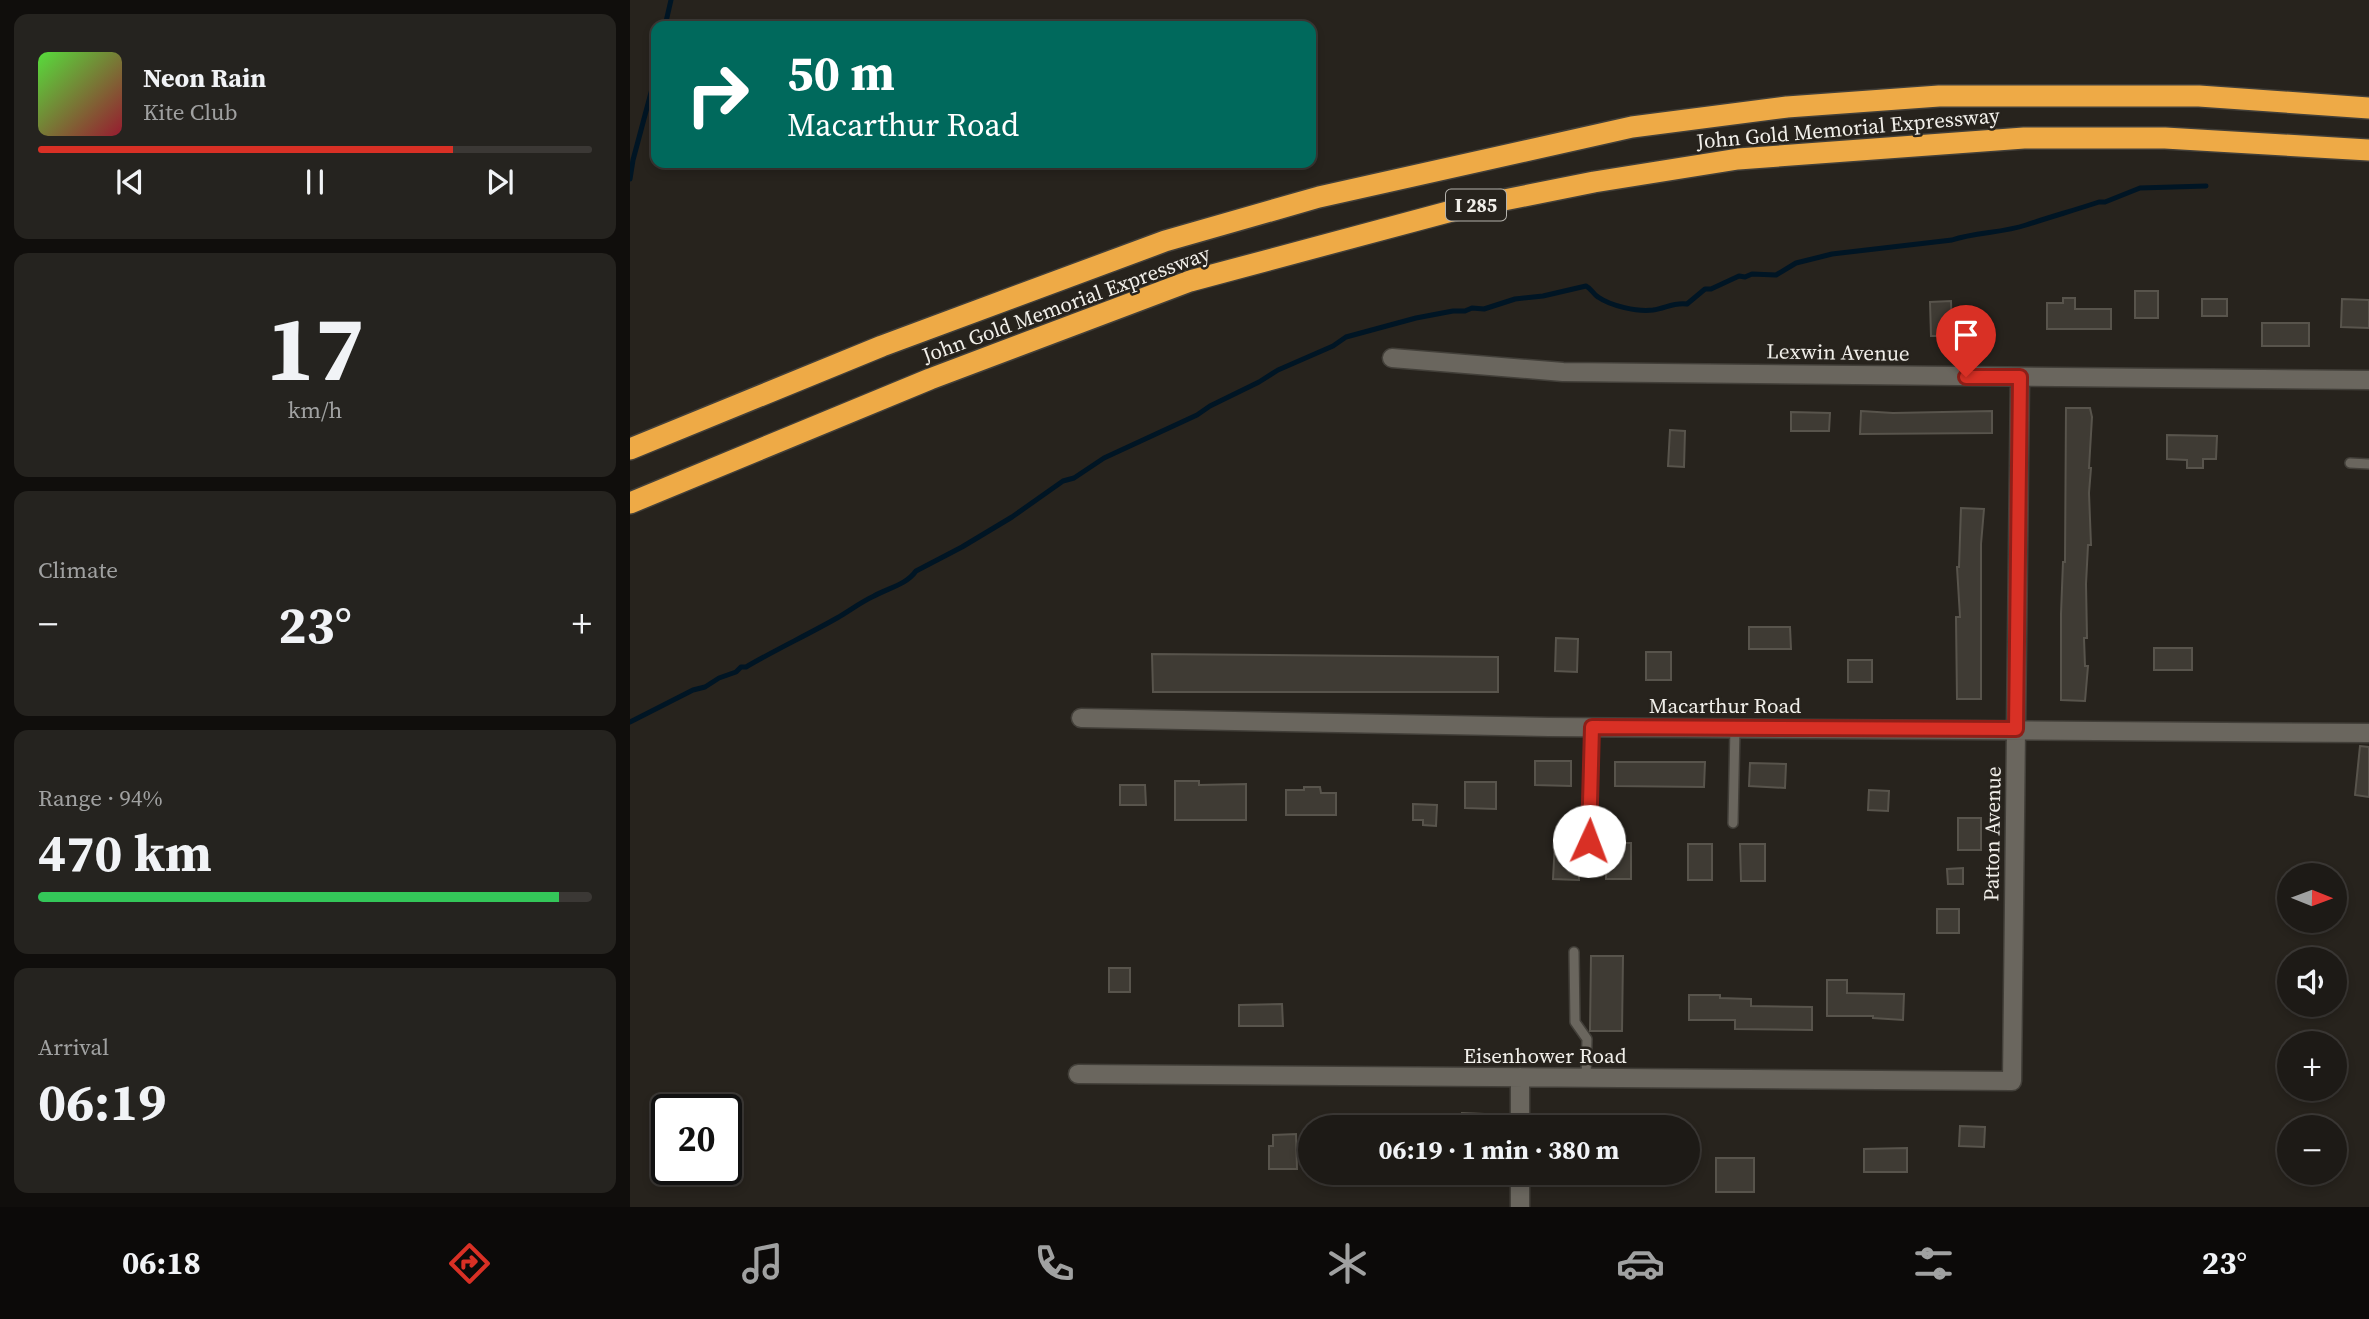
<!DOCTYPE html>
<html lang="en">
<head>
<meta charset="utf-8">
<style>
	:root { --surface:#1d1a16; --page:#25231f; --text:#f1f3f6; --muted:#a0a1a1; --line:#3b3835; --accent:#d93025 }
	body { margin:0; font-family:"Source Serif 4",serif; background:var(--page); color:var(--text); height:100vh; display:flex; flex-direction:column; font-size:26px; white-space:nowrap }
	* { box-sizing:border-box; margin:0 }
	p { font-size:23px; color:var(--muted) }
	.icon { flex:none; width:38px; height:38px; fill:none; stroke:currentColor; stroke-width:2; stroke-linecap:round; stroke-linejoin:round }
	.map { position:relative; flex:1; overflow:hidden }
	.side { display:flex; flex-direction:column; gap:14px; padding:14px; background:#100e0c; width:630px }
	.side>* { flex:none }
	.guide { position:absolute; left:21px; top:21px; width:665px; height:147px; border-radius:14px; box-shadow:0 4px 10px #0003,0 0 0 2px var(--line); background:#00695c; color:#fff; overflow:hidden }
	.needle { width:46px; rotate:91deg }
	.controls { position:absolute; left:1647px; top:863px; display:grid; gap:14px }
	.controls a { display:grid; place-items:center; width:70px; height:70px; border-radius:50%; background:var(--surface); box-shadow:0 4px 10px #0003,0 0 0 2px var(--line); font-size:35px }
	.speed { position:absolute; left:21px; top:1094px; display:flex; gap:14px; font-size:35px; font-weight:700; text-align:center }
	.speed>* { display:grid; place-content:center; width:91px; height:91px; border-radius:50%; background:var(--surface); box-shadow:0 4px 10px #0003,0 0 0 2px var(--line); line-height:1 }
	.speed .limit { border:4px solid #111; border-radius:10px; background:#fff; color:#111 }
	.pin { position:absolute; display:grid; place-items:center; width:60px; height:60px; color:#fff; margin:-72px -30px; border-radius:50% 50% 50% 0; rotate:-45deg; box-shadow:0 0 7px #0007 }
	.pin .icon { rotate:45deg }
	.me { position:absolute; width:77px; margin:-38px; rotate:2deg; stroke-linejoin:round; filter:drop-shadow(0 0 5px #0008) }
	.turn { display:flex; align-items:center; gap:24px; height:147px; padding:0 21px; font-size:32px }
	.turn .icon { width:91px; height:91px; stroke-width:2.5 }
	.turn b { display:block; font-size:49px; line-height:60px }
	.big { font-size:52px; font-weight:700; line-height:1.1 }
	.side .tile { flex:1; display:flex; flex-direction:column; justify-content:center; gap:10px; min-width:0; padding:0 24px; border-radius:14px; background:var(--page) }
	.side .dial { align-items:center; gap:0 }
	.dial b { font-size:91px; line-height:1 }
	.song { display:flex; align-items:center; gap:21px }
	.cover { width:84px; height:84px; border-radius:10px; background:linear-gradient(135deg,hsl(110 70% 55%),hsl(350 70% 35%)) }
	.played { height:7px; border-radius:4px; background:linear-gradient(90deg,var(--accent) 75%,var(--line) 75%) }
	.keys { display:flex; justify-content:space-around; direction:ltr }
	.heat { display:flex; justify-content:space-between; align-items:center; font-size:38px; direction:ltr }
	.charge { height:10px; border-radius:5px; background:linear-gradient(90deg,#34c759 94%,var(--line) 0) }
	.trip { position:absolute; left:668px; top:1115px; width:402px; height:70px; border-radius:35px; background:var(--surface); box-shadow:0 4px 10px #0003,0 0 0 2px var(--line); font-weight:700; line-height:70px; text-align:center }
	.tab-bar { display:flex; height:112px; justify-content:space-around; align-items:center; background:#0c0a09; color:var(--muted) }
	.tab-bar .icon { width:49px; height:49px }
	.tab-bar .on { color:var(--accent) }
	.tab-bar b { font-size:32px; color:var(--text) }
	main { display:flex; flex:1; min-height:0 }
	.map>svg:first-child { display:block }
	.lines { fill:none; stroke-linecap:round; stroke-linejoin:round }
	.stream { stroke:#001524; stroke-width:5 }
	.building { fill:#3f3b34; stroke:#58544c; stroke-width:2 }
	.service-casing { stroke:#423f39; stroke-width:12 }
	.minor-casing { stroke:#423f39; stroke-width:21 }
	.motorway-casing { stroke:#423f39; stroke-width:24 }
	.service { stroke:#6a665e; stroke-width:9 }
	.minor { stroke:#6a665e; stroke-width:18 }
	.motorway { stroke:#eeaa46; stroke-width:21 }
	.route-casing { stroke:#8d1f18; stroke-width:18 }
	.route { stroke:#d93025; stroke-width:12 }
	.labels { text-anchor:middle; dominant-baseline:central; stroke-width:5; stroke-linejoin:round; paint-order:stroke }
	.shield { fill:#27231d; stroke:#b4b2ac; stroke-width:2 }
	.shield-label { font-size:19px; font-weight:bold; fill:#f1efea }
	.street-label { font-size:21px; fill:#f1efea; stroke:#27231d }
</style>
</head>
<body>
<main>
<section class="side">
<div class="tile">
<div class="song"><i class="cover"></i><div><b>Neon Rain</b><p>Kite Club</p></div></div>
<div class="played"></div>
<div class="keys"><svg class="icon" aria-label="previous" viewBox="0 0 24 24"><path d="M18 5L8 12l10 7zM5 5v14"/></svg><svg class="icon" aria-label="pause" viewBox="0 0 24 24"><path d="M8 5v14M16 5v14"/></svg><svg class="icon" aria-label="next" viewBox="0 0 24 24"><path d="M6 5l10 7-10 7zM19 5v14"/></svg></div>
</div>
<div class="tile dial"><b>17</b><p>km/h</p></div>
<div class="tile"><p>Climate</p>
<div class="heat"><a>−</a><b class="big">23°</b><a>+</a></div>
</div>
<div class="tile"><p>Range · 94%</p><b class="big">470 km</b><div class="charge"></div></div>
<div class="tile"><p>Arrival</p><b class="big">06:19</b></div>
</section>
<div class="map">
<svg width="1739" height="1207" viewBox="0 0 1739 1207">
	<rect width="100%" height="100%" fill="#27231d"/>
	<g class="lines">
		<path class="stream" d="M35,26l6,-26
			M0,179l3,-19 23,-86
			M0,722l63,-32 12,-3 14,-9 17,-6 5,-5h5c29,-17 61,-32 91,-49 12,-7 24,-16 37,-22 14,-8 32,-11 42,-25l46,-24 50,-30 51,-36 11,-3 30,-20 93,-43 13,-9 49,-24 19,-12 55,-24 13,-9 70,-19 37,-7h12l7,-3 12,1 31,-10 28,-3 43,-10c6,3 7,8 12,11 13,9 39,15 55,13 13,-2 21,-8 34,-6l18,-15h6l28,-13 6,1 7,-3 24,1 20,-12 36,-9 120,-14c24,-8 50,-7 74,-15 24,-8 49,-15 73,-23h6l35,-14 66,-2"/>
	</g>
	<path class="building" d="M1505,291h23v27h-23z
		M1433,298h12v11h36v20h-64v-26h16z
		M1572,299h25v17h-25z
		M1712,299l27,1v28l-28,-1z
		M1321,301l1,35h-21l-1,-34z
		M1632,323h47v23h-47z
		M1436,408h24l2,9 -3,51h2l-2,25 2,52h-3l-2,39 1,54h-3l1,28h3l-3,35 -24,-1v-86l2,-52h2z
		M1231,411l32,2 99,-2v22l-132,1z
		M1161,412l39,1 -1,18h-38z
		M1040,430l15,1 -1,36 -16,-1z
		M1537,435l50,1 -1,23h-13v9h-16v-8l-20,-1z
		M1331,508l23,1 -3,35v155h-24l-1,-82h4l-3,-50h2z
		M1119,627h41l1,22h-42z
		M926,638l22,1 -1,33 -22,-1z
		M1524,648h38v22h-38z
		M1016,652h25v28h-25z
		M522,654l346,3v35h-345z
		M1218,660h24v22h-24z
		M1730,746l9,1v50l-14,-2z
		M905,761h36v25l-36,-1z
		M985,762h90l-1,25 -89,-1z
		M1120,763l36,1 -1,24 -36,-2z
		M545,781h24v4l47,-1v36h-71z
		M835,782h31v27l-31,-1z
		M490,785h25l1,20h-26z
		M674,787h16l1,6h15v22h-50v-25h18z
		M1239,790l20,1 -1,20 -20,-1z
		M783,804l24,1 -1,21 -13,-1v-5h-10z
		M1328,818h23v32h-23z
		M925,842l23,1 1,37 -26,-1z
		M977,843h24v36h-25z
		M1058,844h24v36h-24z
		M1110,844h25v37h-24z
		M1333,868v16h-15l-1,-15z
		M1307,909h22v24h-22z
		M961,956h32l-1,75h-32z
		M479,968h21v24h-21z
		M1197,980h20v13l57,1 -1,26 -30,-2v-2h-46z
		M1059,995h31v3l31,1v7l61,1v23l-77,-1v-9h-46z
		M652,1004l1,22h-44v-21z
		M832,1113l22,1v13h-23z
		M1330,1126l25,1 -1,20 -25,-1z
		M666,1134l1,35h-28v-23h4v-11z
		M1277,1148v24h-43v-23z
		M1086,1158h38v34h-38z"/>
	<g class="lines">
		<g class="service-casing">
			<path id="service" d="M1720,463l19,1
				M1103,823l2,-95
				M959,841l3,-114
				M944,952l1,70 12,17 -1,39"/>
		</g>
		<g class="minor-casing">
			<path id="minor" d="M762,358l171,14 806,8
				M451,718l468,9 820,6
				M448,1074l934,7 8,-704
				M890,1077v50
				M890,1172v35"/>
		</g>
		<g class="motorway-casing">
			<path id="motorway" d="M0,449l252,-103 283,-105 154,-44 313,-70 155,-20 152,-11h260l170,12
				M0,503l300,-124 260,-98 269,-72 135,-27 144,-23 286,-21h141l204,12"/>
		</g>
		<use href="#service" class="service"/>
		<use href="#minor" class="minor"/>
		<use href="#motorway" class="motorway"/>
	</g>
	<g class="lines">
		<g class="route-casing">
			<path id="route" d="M959,841l3,-114 424,2 4,-352h-54"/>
		</g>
		<use href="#route" class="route"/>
	</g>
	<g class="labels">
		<rect class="shield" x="816" y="189.5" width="60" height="31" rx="5"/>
		<g class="shield-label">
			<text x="846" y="205">I 285</text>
		</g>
		<g class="street-label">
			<text transform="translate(1218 128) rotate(-5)">John Gold Memorial Expressway</text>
			<text transform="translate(436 304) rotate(-20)">John Gold Memorial Expressway</text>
			<text transform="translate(1208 352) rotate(1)">Lexwin Avenue</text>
			<text x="1095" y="705">Macarthur Road</text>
			<text transform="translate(1362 834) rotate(-89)">Patton Avenue</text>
			<text x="915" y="1055">Eisenhower Road</text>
		</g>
	</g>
</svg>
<div class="controls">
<a><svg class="needle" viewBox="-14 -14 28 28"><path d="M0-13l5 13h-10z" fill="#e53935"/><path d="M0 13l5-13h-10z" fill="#a0a1a1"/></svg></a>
<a><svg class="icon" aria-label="sound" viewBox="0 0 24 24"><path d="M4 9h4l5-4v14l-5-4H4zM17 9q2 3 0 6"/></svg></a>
<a>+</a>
<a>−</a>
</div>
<div class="speed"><div class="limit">20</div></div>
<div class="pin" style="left:1336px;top:377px;background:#d93025"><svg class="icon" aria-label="arrive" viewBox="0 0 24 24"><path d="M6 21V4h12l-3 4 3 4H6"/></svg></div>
<svg class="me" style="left:959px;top:841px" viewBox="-20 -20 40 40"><circle r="19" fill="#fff"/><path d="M0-13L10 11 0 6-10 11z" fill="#d93025"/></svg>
<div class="trip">06:19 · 1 min · 380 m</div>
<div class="guide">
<div class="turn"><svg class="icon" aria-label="right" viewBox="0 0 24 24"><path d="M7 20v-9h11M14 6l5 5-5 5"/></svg><div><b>50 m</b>Macarthur Road</div></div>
</div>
</div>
</main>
<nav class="tab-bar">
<b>06:18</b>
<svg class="icon on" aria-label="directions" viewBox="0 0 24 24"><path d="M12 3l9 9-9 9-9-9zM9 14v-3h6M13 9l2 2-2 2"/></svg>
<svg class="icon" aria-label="music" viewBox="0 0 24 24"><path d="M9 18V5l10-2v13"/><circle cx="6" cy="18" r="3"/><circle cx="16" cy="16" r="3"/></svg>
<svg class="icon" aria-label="phone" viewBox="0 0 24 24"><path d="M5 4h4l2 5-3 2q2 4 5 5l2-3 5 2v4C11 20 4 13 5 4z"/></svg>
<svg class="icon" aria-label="climate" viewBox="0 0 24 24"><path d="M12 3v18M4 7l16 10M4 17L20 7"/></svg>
<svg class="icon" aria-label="car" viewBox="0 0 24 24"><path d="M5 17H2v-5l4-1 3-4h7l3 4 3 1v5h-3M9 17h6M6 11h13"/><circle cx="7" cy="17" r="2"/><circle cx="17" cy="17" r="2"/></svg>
<svg class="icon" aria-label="filters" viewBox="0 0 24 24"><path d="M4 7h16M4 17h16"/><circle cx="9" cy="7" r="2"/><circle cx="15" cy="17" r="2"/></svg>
<b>23°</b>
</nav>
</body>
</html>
